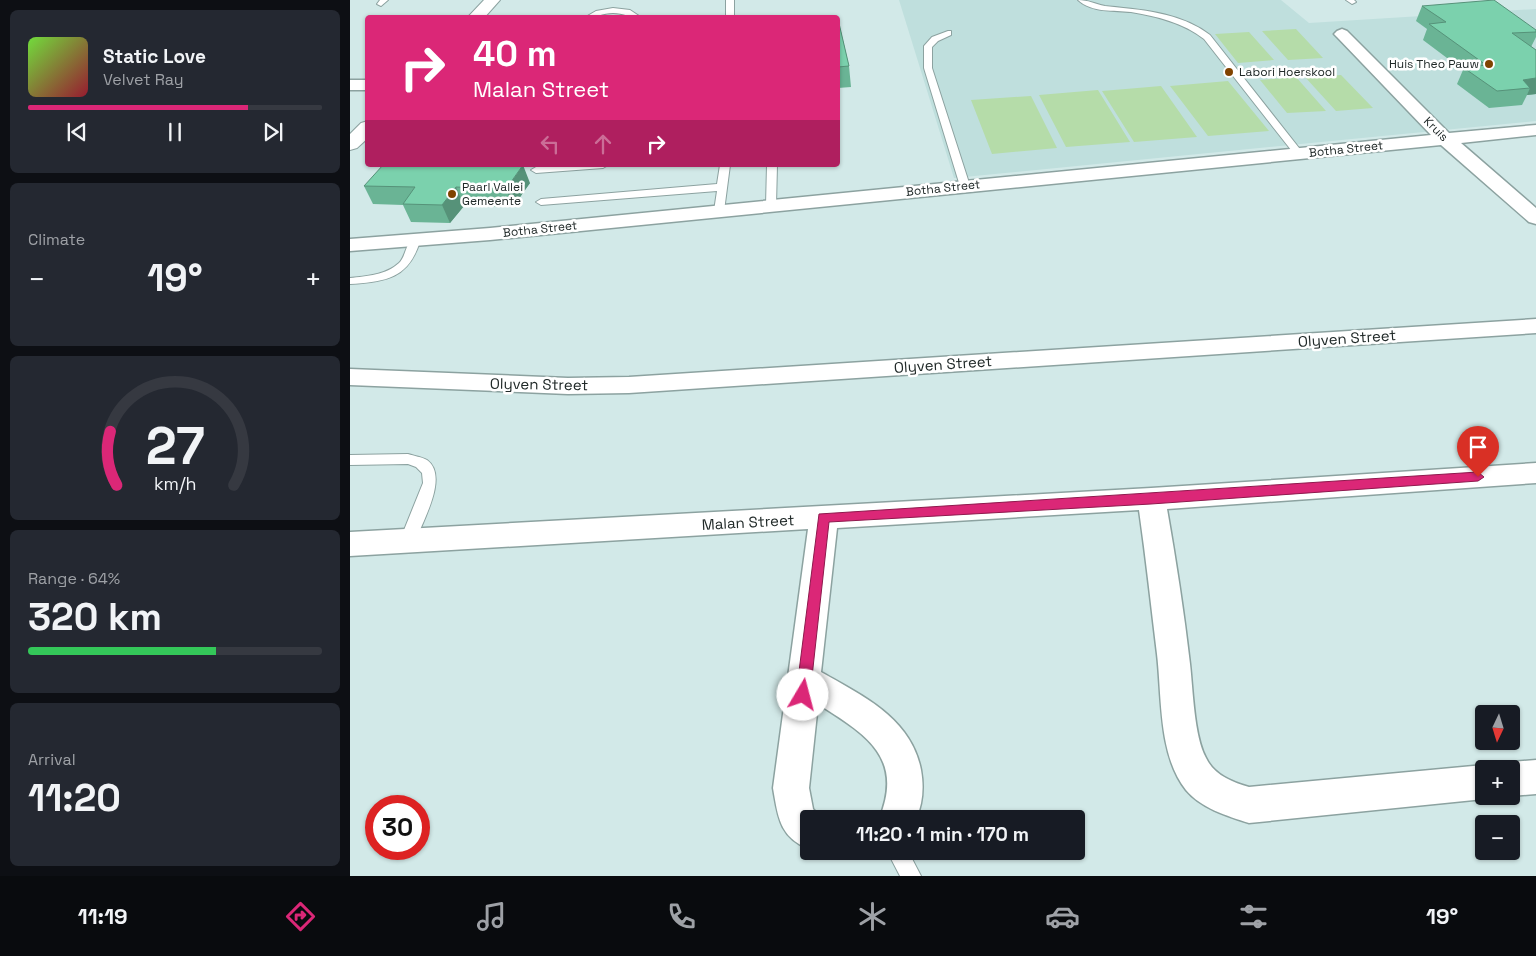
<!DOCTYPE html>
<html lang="en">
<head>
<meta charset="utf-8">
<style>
	:root { --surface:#171b24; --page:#242831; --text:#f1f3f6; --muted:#9ea1a6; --line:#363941; --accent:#db2777 }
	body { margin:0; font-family:"Space Grotesk",sans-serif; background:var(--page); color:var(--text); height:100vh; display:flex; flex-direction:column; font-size:19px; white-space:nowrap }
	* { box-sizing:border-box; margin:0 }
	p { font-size:16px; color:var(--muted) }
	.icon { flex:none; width:28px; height:28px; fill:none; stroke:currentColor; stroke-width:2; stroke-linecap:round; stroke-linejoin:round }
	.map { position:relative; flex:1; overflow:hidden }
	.details { display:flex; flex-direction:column; gap:10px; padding:10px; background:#0d0f14; width:350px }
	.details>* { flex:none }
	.banner { position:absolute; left:15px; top:15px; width:475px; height:152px; border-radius:5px; box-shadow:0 1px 4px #0004; background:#db2777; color:#fff; overflow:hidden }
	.needle { width:32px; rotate:184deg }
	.fabs { position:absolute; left:1125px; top:705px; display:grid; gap:10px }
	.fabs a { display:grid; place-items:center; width:45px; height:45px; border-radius:5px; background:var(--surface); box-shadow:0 1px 4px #0004; font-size:25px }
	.speed { position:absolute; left:15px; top:795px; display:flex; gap:10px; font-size:25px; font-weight:700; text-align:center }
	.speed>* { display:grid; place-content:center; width:65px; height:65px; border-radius:50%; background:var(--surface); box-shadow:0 1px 4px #0004; line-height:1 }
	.speed .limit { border:8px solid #d22; background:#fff; color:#111 }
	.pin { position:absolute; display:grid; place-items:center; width:42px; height:42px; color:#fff; margin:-51px -21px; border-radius:50% 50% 50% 0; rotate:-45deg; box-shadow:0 0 5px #0007 }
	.pin .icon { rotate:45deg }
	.me { position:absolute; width:55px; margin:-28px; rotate:8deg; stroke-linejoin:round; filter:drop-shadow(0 0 4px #0008) }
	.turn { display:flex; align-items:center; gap:18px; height:105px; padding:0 25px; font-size:22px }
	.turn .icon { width:65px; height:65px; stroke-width:2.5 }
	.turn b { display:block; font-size:35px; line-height:42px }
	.lanes { display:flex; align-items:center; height:48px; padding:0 25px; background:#0003; justify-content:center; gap:25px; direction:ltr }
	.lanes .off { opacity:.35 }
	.big { font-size:38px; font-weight:800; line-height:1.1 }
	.details .widget { flex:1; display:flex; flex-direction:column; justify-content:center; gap:8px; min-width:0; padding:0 18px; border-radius:8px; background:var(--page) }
	.details .dial { align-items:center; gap:0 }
	.dial svg { height:130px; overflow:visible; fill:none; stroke:var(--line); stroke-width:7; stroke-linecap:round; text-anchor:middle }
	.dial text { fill:var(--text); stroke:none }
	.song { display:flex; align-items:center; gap:15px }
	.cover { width:60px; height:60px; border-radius:8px; background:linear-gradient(135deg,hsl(100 70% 55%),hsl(350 70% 35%)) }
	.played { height:5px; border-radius:2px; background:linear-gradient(90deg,var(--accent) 75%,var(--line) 75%) }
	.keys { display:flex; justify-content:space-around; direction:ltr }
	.heat { display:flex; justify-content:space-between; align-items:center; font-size:28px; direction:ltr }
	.charge { height:8px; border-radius:4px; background:linear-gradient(90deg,#34c759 64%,var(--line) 0) }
	.trip { position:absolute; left:450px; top:810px; width:285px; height:50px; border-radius:5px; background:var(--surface); box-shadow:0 1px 4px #0004; font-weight:800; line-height:50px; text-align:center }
	.tab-bar { display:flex; height:80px; justify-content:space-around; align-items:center; background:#090b0e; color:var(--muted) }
	.tab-bar .icon { width:35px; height:35px }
	.tab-bar .current { color:var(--accent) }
	.tab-bar b { font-size:22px; color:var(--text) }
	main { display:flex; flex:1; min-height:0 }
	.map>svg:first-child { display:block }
	.built { fill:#bfdfdd }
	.green { fill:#b5dca9 }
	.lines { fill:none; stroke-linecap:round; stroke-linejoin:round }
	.lane-casing { stroke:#8ca2a0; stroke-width:2 }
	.street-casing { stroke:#8ca2a0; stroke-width:3 }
	.primary-casing { stroke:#8ca2a0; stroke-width:2 }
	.lane { fill:#fff; fill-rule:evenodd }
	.street { fill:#fff; fill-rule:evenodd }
	.primary { fill:#fff; fill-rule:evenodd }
	.wall { fill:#6ab495 }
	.shaded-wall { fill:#569279 }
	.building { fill:#7bd1ad; stroke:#569279 }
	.route { fill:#db2777; stroke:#8e194d }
	.poi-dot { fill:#804300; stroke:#fff; stroke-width:2 }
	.labels { text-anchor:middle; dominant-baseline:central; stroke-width:5; stroke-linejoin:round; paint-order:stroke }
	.far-poi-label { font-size:12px; fill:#202928; stroke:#fff; text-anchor:start }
	.far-street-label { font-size:12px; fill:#202928; stroke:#fff }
	.street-label { font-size:15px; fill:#202928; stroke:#fff }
</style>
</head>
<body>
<main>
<section class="details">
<div class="widget">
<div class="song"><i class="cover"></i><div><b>Static Love</b><p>Velvet Ray</p></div></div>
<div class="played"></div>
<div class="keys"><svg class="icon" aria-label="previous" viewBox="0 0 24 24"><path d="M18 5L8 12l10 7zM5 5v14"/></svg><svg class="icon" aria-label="pause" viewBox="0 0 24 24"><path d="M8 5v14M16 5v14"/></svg><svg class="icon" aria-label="next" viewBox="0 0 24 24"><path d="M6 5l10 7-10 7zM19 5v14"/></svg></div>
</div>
<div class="widget"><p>Climate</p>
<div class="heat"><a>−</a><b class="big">19°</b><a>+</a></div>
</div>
<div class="widget dial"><svg viewBox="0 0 100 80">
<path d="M14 69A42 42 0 1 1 86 69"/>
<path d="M14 69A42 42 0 0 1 10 36" stroke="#db2777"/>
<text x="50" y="56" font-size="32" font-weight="700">27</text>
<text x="50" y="72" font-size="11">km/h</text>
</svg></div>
<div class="widget"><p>Range · 64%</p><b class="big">320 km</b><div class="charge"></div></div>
<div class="widget"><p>Arrival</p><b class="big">11:20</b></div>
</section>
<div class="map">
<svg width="1186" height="876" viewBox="0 0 1186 876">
	<rect width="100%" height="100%" fill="#d2e9e8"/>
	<path class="built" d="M549,0h382l28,23 227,-14v112l-582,57z"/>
	<path class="green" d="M946,29l27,29 -35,2 -26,-29z
		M899,32l25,28 -36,3 -23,-29z
		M991,75l32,33 -37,3 -31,-34z
		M946,77l30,34 -39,2 -27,-33z
		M878,81l41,50 -61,5 -38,-50z
		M811,86l36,51 -63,5 -32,-51z
		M748,90l32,52 -64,5 -27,-52z
		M681,96l26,52 -65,6 -21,-54z"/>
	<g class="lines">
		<g class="lane-casing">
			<path id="lane" d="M30,0h8l-7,6 -4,-2z
				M376,0h8v18h-8z
				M728,0c10,0 17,4 27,6 36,4 75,6 105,29l93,118 -5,3 -3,-1 -91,-116c-20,-16 -48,-23 -73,-27 -17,-2 -39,1 -53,-12z
				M996,0h8l2,2 -4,2z
				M263,8l17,2 12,8c-11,0 -19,-5 -29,-5 -10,0 -18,5 -29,5l12,-7z
				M598,31h3v4l-13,6 -6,6v21l38,118 -5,3 -5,-3 -36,-118v-22l8,-9z
				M213,165h45l-5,3 -67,5 -5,-3 5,-3z
				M370,165h10l-6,46 -5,3 -5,-3 3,-20 -176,14 -5,-3 5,-3 176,-15z
				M417,165h10l-1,40 -5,3 -5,-3z
				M65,238l5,3c-11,37 -34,41 -70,43v-6c17,-2 36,-3 49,-15 7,-6 7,-23 16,-25z
				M58,454c6,2 14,3 19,6 22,16 -4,60 -11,80l-3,4 -5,2 -5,-2 -3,-4 23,-57 -1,-10 -6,-6 -8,-3 -58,1v-10z
				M537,851h21l13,25h-21z"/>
		</g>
		<g class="street-casing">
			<path id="street" d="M992,29l5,2 102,102 87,-8v10l-75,8 75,65v16l-7,-2 -88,-77 -951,95 -140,11v-12l140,-11 941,-93 -94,-98 -3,-3 3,-3z
				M0,80h18v10h-18z
				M1186,319v14l-907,60 -61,1 -218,-9v-16l218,9 61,-1z
				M1186,463v20l-369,26c9,51 17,103 23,155 3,26 4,72 16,94 8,17 26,24 43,29l235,-22 10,4h-10v27h7l-7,3 -235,24c-22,-7 -48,-15 -63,-33 -28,-35 -24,-94 -29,-136 -6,-48 -11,-96 -18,-144l-302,18 -16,144c42,24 90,46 100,98 3,17 2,33 -5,49h-37c26,-62 -14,-85 -61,-115l-9,84 4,21 9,10h-13v30c-30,-12 -31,-33 -36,-61l35,-259 -458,27v-24l801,-44z
				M1186,760v34l-25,2v-27h-13v-2l13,-5z"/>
		</g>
		<g class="primary-casing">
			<path id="primary" d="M134,0h16l-16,18h-17z
				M18,121v17l-11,10 -7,2v-16l11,-11z"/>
		</g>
		<use href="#lane" class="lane"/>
		<use href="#street" class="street"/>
		<use href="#primary" class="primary"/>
	</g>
	<path class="wall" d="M1072,6l114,24v7l-5,10 5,3v44l-9,1 -5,10 -33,3 -32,-24 6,-14 -40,-30 4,-11 -11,-8z
		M488,19l11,47 2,21 -13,1z
		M180,183l-17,24 -49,-1 -14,17 -39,-1 -8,-17 -30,-1 -9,-18z"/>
	<path class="shaded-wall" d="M1186,78v16l-9,1 3,-7 -7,-8z
		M173,165l7,18 -17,24 -7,-18z
		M106,187l8,19 -14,17 -8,-18z"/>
	<path class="building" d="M1144,0l42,30v2l-24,1 24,17v28l-13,2 7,8 -33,3 -33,-23 22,-3 -57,-41 17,-2 -24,-16z
		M488,19l11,47 -11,1z
		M33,165h140l-17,24 -50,-2 -14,18 -39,-1 12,-17 -51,-1z"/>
	<path class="route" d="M1128,472l6,5 -6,4 -327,23 -322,18 -19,173 -2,5 -5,2 -5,-2 -2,-5 23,-181z"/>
	<g class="poi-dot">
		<circle cx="1139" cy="64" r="5"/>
		<circle cx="879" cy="72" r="5"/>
		<circle cx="102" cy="194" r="5"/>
	</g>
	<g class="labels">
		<g class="far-poi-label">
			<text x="1129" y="64" text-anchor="end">Huis Theo Pauw</text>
			<text x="889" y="72">Labori Hoerskool</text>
			<text x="112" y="187">Paarl Vallei<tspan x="112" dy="14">Gemeente</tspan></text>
		</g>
		<g class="far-street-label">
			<text transform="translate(1086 129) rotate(45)">Kruis</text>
			<text transform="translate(996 149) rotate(-6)">Botha Street</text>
			<text transform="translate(593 188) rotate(-6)">Botha Street</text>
			<text transform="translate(190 229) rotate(-6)">Botha Street</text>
		</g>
		<g class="street-label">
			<text transform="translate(997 338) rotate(-4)">Olyven Street</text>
			<text transform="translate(593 364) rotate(-4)">Olyven Street</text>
			<text transform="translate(189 384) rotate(1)">Olyven Street</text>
			<text transform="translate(398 522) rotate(-3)">Malan Street</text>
		</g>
	</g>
</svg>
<div class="fabs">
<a><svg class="needle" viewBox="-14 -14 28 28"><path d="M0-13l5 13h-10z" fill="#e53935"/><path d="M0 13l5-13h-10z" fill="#9ea1a6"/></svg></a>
<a>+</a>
<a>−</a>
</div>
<div class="speed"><div class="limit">30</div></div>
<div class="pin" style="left:1128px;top:477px;background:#d93025"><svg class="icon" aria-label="arrive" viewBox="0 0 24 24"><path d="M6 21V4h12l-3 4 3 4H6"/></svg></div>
<svg class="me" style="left:453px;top:695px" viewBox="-20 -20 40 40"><circle r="19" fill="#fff"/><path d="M0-13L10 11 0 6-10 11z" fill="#db2777"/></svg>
<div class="trip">11:20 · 1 min · 170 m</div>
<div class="banner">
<div class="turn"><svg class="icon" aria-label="right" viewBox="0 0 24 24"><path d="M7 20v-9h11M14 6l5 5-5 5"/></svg><div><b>40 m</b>Malan Street</div></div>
<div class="lanes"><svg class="icon off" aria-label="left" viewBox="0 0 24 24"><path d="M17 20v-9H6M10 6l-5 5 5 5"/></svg><svg class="icon off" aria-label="ahead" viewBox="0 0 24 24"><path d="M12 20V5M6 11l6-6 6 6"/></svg><svg class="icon" aria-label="right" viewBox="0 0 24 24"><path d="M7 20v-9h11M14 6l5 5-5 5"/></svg></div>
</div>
</div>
</main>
<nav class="tab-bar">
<b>11:19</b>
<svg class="icon current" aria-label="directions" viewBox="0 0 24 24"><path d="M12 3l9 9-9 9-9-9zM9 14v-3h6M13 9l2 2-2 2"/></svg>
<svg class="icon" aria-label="music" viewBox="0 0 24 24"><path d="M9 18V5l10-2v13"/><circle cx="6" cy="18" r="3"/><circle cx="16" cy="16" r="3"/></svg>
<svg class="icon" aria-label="phone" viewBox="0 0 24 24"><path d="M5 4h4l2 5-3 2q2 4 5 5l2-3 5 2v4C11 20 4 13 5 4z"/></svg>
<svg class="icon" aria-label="climate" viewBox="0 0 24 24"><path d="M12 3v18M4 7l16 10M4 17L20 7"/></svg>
<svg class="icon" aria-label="car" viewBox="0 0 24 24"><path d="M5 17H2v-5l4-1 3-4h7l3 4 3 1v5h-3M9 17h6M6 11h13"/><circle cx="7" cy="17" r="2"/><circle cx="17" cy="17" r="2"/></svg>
<svg class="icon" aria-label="filters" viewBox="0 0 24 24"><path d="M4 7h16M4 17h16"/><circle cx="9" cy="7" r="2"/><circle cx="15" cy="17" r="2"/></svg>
<b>19°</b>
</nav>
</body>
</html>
